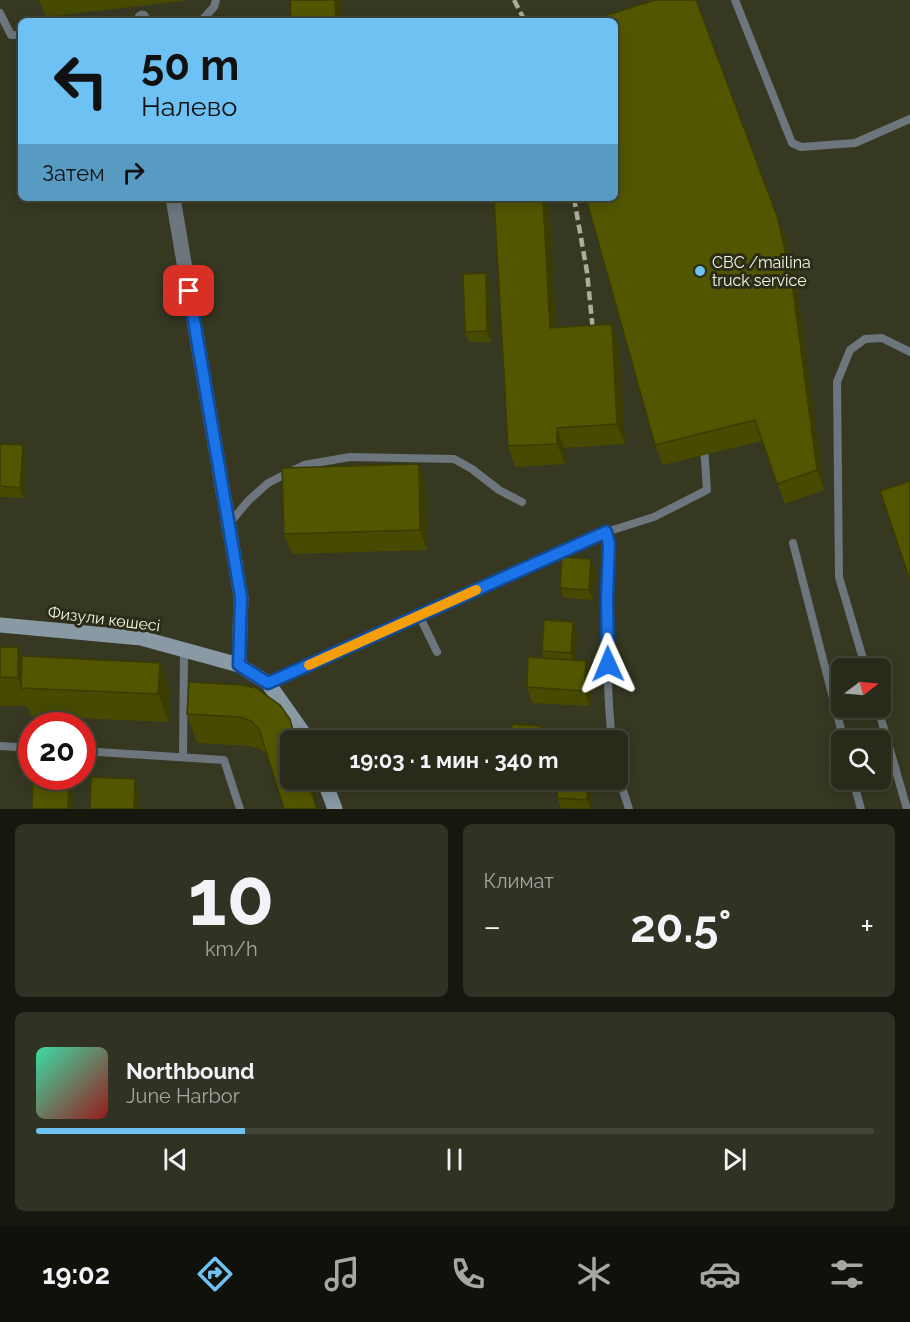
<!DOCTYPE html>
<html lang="ru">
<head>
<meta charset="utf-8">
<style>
	:root { --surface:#282a1a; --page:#303223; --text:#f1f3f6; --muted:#a5a7a2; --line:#444639; --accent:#6dc2f3 }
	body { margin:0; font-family:Raleway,sans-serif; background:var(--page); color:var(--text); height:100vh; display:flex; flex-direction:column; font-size:22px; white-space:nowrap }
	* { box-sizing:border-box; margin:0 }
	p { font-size:20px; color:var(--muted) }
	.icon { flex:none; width:33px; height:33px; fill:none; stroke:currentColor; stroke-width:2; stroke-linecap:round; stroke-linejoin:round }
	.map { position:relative; height:809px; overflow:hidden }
	.details { display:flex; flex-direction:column; gap:15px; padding:15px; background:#16170e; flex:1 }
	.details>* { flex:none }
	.top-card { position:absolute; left:18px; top:18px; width:600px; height:183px; border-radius:9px; box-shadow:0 3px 15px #0003,0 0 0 2px var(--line); background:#6dc2f3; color:#111; overflow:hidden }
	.needle { width:39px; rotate:74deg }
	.tools { position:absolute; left:831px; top:658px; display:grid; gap:12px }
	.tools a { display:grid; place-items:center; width:60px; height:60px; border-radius:9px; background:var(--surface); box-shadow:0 3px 15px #0003,0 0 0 2px var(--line); font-size:30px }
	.speed { position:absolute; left:18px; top:712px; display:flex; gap:12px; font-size:30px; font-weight:700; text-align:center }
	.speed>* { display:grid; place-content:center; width:78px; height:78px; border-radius:50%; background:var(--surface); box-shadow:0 3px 15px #0003,0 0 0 2px var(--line); line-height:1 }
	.speed .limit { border:9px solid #d22; background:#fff; color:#111 }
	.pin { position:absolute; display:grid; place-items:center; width:51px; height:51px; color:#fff; margin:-26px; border-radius:12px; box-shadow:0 3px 9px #0006 }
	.me { position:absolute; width:66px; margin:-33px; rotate:359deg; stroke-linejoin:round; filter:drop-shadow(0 0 4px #0008) }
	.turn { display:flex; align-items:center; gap:21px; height:126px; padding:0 24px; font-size:27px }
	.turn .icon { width:78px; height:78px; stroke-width:2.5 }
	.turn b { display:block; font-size:42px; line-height:51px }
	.then { display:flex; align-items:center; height:57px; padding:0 24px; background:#0003; gap:12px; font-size:22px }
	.big { font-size:45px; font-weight:700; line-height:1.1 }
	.details .card { flex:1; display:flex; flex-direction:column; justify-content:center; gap:9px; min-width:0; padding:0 21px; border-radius:9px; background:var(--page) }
	.details .dial { align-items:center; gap:0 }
	.dial b { font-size:78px; line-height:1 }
	.song { display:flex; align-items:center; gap:18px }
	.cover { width:72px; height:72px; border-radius:9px; background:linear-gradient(135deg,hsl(160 70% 55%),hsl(0 70% 35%)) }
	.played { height:6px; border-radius:3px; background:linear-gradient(90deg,var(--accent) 25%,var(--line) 25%) }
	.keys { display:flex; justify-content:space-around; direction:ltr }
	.heat { display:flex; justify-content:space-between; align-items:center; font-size:33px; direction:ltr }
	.details .tiles { flex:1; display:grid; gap:15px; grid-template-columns:1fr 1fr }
	.card:last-child { grid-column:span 2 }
	.trip { position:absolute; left:280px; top:730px; width:348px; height:60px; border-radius:9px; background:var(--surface); box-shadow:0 3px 15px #0003,0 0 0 2px var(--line); font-weight:700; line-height:60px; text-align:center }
	.tabs { display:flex; height:96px; justify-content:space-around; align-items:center; background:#10110a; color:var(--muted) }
	.tabs .icon { width:42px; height:42px }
	.tabs .current { color:var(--accent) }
	.tabs b { font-size:27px; color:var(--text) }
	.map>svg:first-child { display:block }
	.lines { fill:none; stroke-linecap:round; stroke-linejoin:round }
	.lane { stroke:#6c767c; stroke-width:8 }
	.street { stroke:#6c767c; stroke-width:15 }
	.secondary { stroke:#899aa4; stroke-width:15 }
	.rail { stroke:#acae9c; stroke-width:4.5; stroke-dasharray:9 4.5; stroke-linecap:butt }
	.wall { fill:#474a00 }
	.shaded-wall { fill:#3a3c00 }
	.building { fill:#535600; stroke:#3a3c00; stroke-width:1.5 }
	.route-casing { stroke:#114b97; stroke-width:15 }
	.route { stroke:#1a73e8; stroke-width:10 }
	.slow { stroke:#f59e0b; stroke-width:10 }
	.poi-dot { fill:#6dc2f3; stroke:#2c2d18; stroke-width:2 }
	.labels { text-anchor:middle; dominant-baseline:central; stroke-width:6; stroke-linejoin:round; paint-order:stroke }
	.poi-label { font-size:16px; fill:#f4f6e8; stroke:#2c2d18; text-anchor:start }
	.street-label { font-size:16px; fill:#f4f6e8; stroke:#2c2d18 }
</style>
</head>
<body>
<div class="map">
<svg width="910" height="809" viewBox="0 0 910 809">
	<rect width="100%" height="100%" fill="#363822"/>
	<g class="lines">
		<path class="lane" d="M735,0l57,143 9,4 54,-4 55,-24
			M0,13l11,22h10
			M201,21l13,-14 2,-7
			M229,524l19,-23 20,-18 36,-18 46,-8 104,2 18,10 27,21 23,12
			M606,532c5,22 1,46 1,69 0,47 0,94 5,140
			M793,543l51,198
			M419,615l18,37
			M866,669l-27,-92 -2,-195 13,-32 15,-11 17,-1 28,14
			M268,683l338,-151 48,-15 53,-27 -3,-44
			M878,708l29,101
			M0,746l32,2
			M82,751l142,9 16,49
			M183,757l1,-107
			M618,775l11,34
			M853,780l8,29"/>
		<path class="street" d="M142,18l1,3
			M173,198l68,399 -2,68"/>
		<path class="secondary" d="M0,625l141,13 98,27 29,18 41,58
			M324,780l11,29"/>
		<path class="rail" d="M514,0l11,21
			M574,198l13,74 7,69"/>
	</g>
	<path class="wall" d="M39,0h151l-144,17z
		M494,198h55l7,129 56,-3 7,20 6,100 -61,4 1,16 -50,3 -7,-21z
		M786,239l13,64 25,187 -39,14 -23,-63 -99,24 -8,-20z
		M486,273l4,11 1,58h-22l-4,-10z
		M0,444l26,11 -2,43 -24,-1z
		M426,484l1,66 -135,4 -8,-20z
		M595,570l-2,30 -29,-2 -4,-10z
		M573,622l4,11 -2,27 17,16 -2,30 -58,-3 -5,-16 17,-29 -2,-7z
		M0,647h18l4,10 138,6 10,28 -1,31 -138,-6 -4,-10h-27z
		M256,688l11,67 -5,-5 -12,-4 -53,-3 -10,-29z
		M558,780h35l-2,29 -30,-1 -4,-10z"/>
	<path class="shaded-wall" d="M335,0h6l1,21h-6z
		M543,198h6l8,150 -7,-20z
		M778,219l8,20 13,64 25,187 -7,-20z
		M486,273l4,11 1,58 -4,-11z
		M612,324l7,20 6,100 -8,-20z
		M557,428l7,20 1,16 -8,-20z
		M23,445l3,10 -2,43 -4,-10z
		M419,464l7,20 1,66 -7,-20z
		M591,559l4,11 -2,30 -4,-10z
		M573,622l4,11 -2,30 -4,-10z
		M18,647l11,29 -8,12 -3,-10z
		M586,661l6,15 -2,30 -6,-15z
		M160,663l10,28 -1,31 -11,-28z
		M541,726l4,10v5h-4z
		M135,779l5,15v15h-6z
		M308,780h2l8,29h-1z
		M588,780h5l-2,29 -4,-9z
		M69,781l5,16v12h-6z"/>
	<path class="building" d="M290,0h45l1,21h-45z
		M655,0h41l82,219 14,64 25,187 -40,14 -22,-64 -100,25 -69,-247h29v-177h-27z
		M494,198h49l7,130 62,-4 5,100 -60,4v16l-49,2z
		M486,273l1,58 -22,1 -2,-58z
		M0,444l23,1 -3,43 -20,-2z
		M419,464l1,66 -136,4 -2,-66z
		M910,481v99l-30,-89z
		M562,557l29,2 -2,31 -29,-2z
		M544,620l29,2 -2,31 -29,-2z
		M0,647h18v31l-18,-1z
		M22,656l138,7 -2,31 -137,-6z
		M528,657l58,4 -2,30 -57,-4z
		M189,682l52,3 15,3 24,17 10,14 6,22h-5v39h17l9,29h-33l-25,-80 -8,-8 -11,-4 -53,-3z
		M512,724l29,2v15h-30z
		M91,777l44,2 -1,30h-44z
		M33,780l36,1 -1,28h-36z
		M558,780h30l-1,20 -30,-2z"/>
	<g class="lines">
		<g class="route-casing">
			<path id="route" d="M189,291l52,306 -2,68 29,18 338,-151 3,12 -2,55 1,65"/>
		</g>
		<use href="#route" class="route"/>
		<path class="slow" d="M309,665l167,-75"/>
	</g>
	<circle class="poi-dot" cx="700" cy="271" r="6"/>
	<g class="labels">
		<g class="poi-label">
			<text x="712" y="262">CBC /mailina<tspan x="712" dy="18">truck service</tspan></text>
		</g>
		<g class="street-label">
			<text transform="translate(104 619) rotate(7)">Физули көшесі</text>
		</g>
	</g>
</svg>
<div class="tools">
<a><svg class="needle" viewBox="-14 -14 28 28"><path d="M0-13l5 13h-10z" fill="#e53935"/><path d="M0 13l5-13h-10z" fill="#a5a7a2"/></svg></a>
<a><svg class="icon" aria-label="search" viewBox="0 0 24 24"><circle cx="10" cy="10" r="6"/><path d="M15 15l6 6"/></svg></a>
</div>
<div class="speed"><div class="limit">20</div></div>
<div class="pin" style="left:189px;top:291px;background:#d93025"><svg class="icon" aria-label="arrive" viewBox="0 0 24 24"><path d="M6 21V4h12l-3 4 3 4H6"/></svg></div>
<svg class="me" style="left:608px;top:664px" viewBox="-20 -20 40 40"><path d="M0-17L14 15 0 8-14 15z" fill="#1a73e8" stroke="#fff" stroke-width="4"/></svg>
<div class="trip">19:03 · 1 мин · 340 m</div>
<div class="top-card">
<div class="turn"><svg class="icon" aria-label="left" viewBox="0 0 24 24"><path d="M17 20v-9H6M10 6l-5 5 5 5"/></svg><div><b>50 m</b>Налево</div></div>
<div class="then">Затем<svg class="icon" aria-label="right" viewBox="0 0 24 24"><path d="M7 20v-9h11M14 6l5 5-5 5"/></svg></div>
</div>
</div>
<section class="details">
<div class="tiles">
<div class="card dial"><b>10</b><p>km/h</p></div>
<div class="card"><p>Климат</p>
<div class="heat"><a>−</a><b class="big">20.5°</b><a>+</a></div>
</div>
<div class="card">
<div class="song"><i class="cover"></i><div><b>Northbound</b><p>June Harbor</p></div></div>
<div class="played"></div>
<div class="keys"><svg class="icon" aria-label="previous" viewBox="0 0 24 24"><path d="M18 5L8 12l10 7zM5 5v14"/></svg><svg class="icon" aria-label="pause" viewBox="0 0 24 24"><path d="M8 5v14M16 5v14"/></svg><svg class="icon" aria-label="next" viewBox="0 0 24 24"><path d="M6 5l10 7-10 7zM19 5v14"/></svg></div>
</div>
</div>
</section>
<nav class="tabs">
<b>19:02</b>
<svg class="icon current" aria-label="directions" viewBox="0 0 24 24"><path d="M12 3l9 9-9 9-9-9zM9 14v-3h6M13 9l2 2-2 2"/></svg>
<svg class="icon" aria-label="music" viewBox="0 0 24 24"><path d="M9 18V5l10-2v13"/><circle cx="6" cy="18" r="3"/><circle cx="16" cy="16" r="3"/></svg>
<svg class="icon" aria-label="phone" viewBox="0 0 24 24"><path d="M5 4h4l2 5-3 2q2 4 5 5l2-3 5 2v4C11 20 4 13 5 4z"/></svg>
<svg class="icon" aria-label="climate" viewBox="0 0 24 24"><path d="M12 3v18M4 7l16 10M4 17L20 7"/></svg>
<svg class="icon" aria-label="car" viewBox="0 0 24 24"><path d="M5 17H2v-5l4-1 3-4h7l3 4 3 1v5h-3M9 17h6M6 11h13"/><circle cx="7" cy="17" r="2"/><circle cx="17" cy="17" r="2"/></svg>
<svg class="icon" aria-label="filters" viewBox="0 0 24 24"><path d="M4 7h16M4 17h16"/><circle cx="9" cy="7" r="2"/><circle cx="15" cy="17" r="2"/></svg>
</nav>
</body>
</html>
